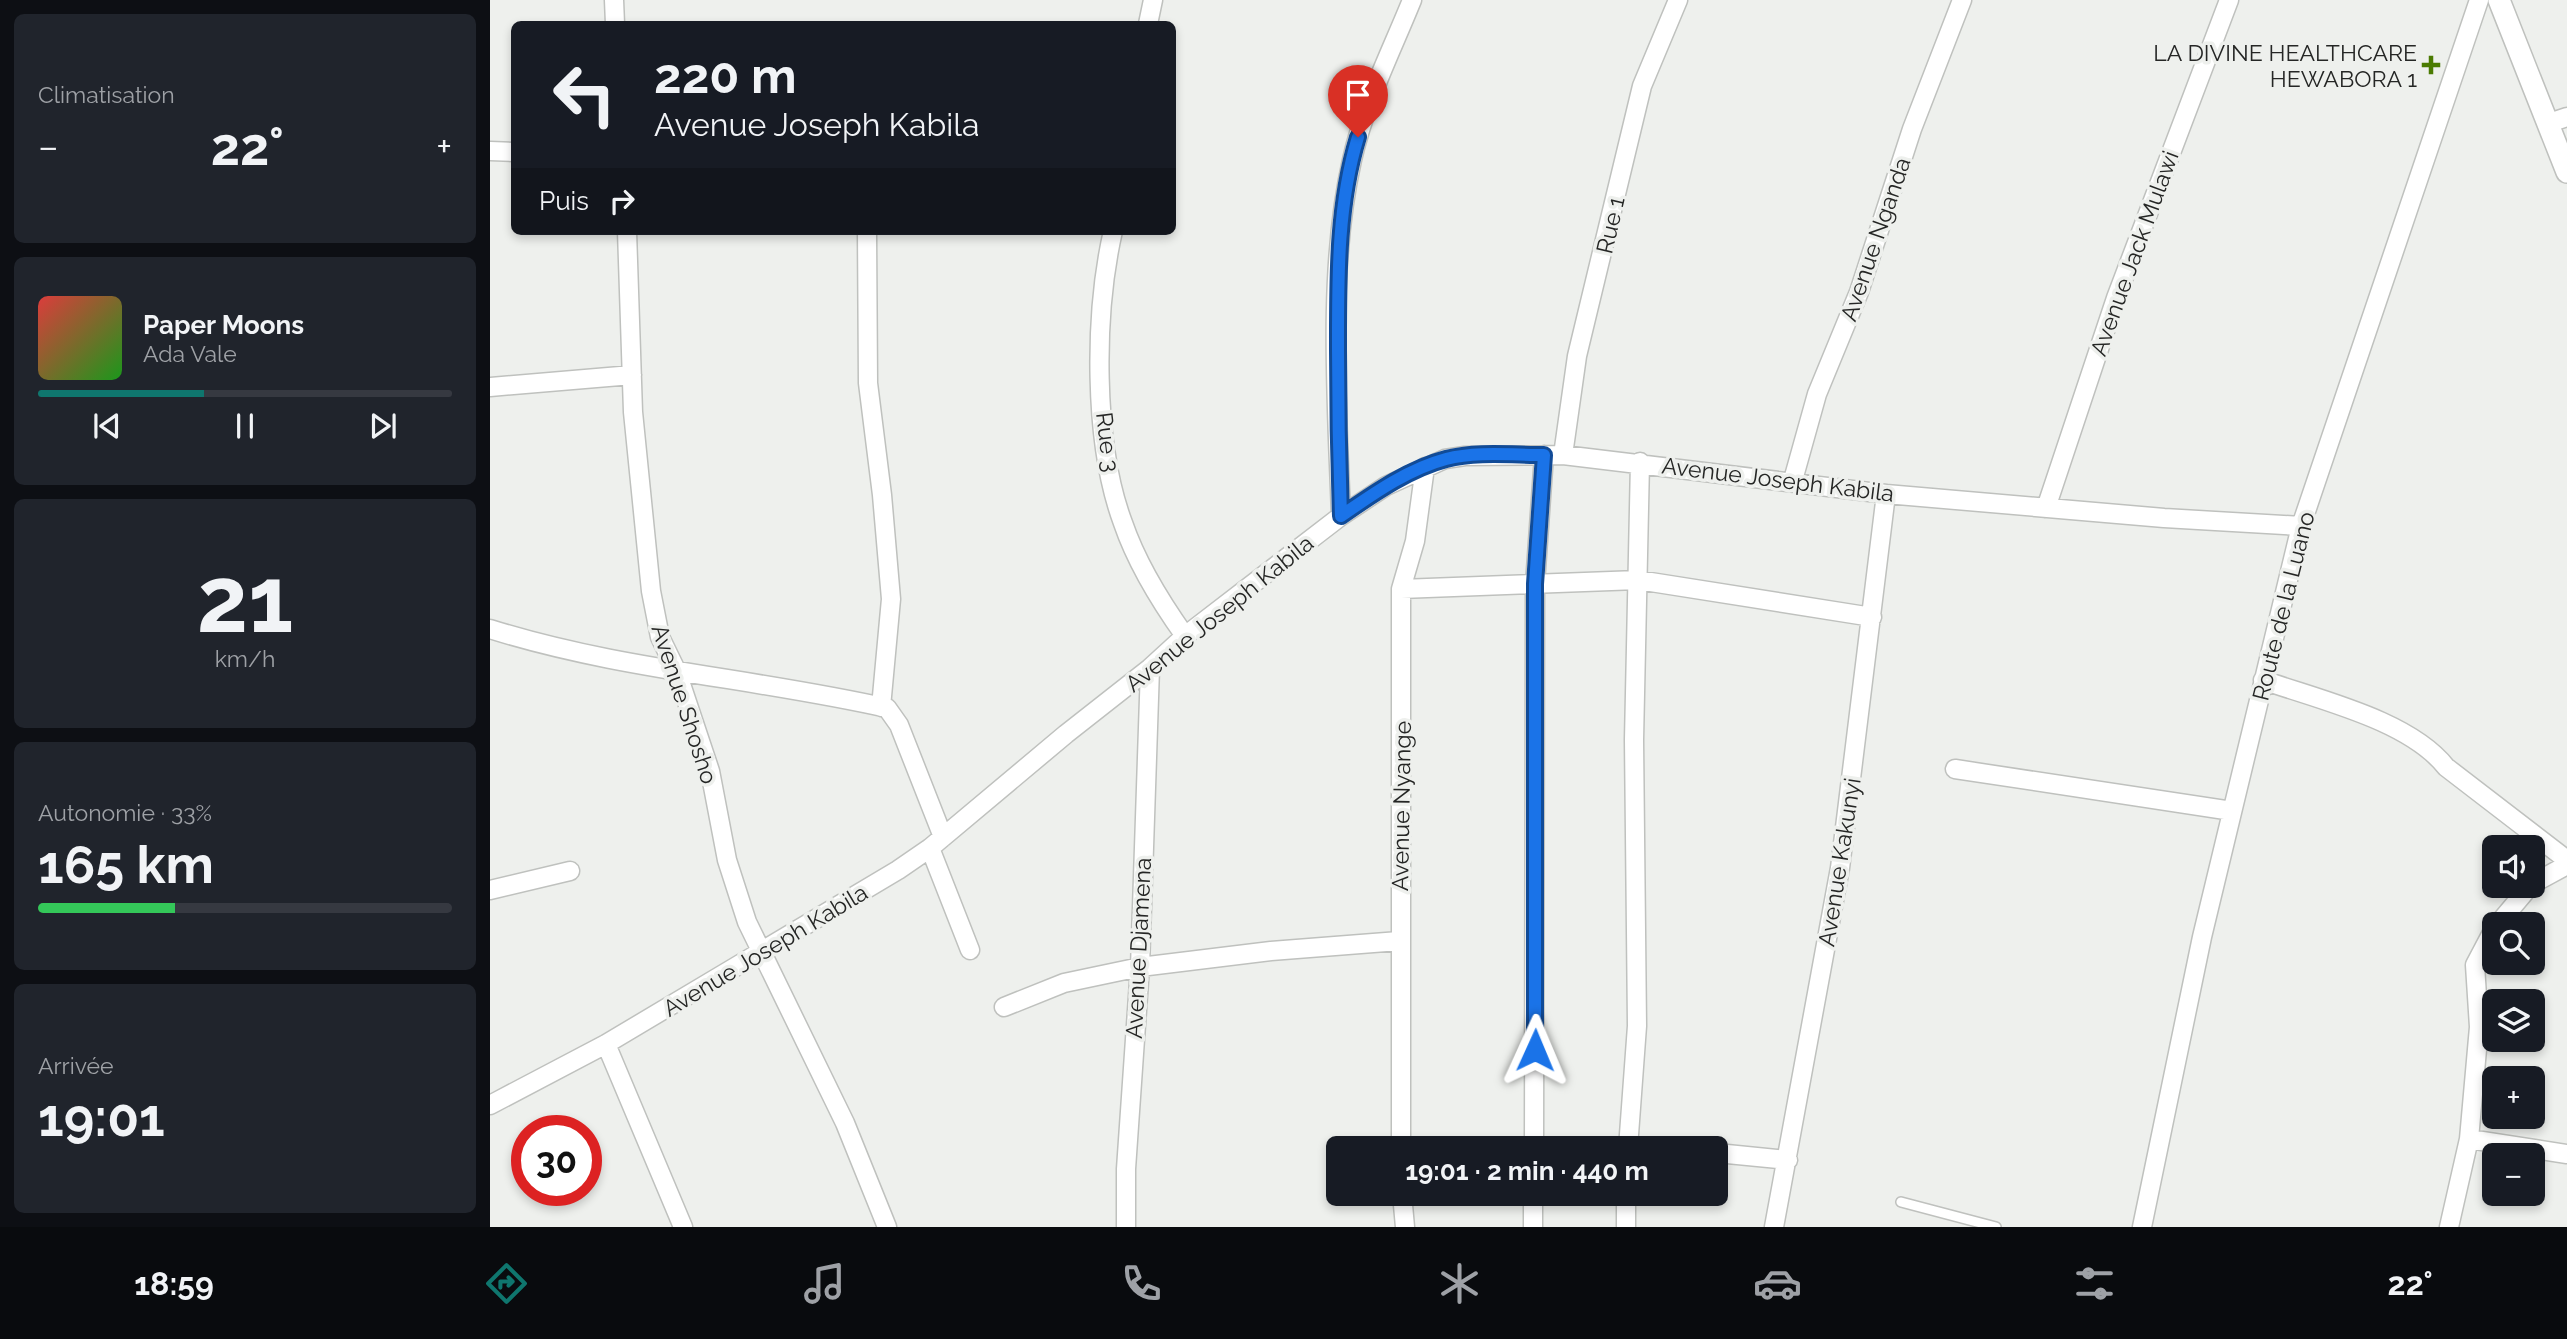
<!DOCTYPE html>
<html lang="fr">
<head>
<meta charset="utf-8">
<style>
	:root { --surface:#171b24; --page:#20242c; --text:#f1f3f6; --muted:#9ea1a6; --line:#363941; --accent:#0f766e }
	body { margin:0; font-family:Raleway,sans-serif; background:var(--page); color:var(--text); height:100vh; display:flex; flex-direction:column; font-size:26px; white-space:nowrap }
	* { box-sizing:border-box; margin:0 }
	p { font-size:23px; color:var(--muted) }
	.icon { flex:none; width:38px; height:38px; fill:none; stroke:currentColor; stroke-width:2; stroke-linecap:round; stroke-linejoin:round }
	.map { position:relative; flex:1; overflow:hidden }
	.details { display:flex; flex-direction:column; gap:14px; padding:14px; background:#0d0f14; width:490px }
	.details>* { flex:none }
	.hud { position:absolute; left:21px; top:21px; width:665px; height:214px; border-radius:10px; box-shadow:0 4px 10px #0003; background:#171b24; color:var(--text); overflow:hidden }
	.buttons { position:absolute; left:1992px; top:835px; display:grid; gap:14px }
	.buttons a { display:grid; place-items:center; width:63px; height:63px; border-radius:10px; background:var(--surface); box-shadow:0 4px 10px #0003; font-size:35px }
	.speed { position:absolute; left:21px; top:1115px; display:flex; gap:14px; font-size:35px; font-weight:700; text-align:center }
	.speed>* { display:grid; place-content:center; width:91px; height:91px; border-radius:50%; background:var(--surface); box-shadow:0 4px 10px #0003; line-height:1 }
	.speed .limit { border:10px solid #d22; background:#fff; color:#111 }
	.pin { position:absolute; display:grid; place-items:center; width:60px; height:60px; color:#fff; margin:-72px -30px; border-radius:50% 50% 50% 0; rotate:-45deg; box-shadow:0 0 7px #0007 }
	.pin .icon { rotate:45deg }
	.me { position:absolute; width:77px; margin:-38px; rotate:1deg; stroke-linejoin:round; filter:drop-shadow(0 0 5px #0008) }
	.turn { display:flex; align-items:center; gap:24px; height:147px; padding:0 28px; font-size:32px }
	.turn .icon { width:91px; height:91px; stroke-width:2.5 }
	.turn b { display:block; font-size:49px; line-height:60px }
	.then { display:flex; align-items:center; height:66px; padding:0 28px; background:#0003; gap:14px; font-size:26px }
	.big { font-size:52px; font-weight:700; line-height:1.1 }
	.details .widget { flex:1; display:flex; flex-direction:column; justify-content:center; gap:10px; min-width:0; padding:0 24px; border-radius:10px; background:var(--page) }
	.details .dial { align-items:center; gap:0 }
	.dial b { font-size:91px; line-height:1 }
	.song { display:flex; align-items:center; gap:21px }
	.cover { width:84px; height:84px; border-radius:10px; background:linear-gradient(135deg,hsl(0 70% 55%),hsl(120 70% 35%)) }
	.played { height:7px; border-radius:4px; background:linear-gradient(90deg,var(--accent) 40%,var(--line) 40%) }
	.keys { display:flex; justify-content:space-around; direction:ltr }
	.heat { display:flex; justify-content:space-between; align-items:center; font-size:38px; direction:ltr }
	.charge { height:10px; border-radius:5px; background:linear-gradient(90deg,#34c759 33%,var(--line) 0) }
	.trip { position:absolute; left:836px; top:1136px; width:402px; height:70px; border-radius:10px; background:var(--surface); box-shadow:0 4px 10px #0003; font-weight:700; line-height:70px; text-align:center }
	.tab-bar { display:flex; height:112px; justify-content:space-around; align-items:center; background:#090b0e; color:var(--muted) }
	.tab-bar .icon { width:49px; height:49px }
	.tab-bar .current { color:var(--accent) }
	.tab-bar b { font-size:32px; color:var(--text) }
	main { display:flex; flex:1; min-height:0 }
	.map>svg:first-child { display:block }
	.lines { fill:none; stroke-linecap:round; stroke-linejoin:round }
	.service-casing { stroke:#bfc1be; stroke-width:12 }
	.minor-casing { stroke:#bfc1be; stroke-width:21 }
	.tertiary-casing { stroke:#bfc1be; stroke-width:24 }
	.service { stroke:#fff; stroke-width:9 }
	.minor { stroke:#fff; stroke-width:18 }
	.tertiary { stroke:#fff; stroke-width:21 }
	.route-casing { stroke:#114b97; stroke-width:18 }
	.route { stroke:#1a73e8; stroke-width:12 }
	.poi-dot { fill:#4b7b02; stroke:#eef0ed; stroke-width:2.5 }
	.labels { text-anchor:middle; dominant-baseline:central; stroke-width:7; stroke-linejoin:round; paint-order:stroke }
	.poi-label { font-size:23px; fill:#252625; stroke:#eef0ed; text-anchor:end }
	.street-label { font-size:23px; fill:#252625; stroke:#eef0ed }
</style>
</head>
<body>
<main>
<section class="details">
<div class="widget"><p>Climatisation</p>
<div class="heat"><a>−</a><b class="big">22°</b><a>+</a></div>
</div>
<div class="widget">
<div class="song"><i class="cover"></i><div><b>Paper Moons</b><p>Ada Vale</p></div></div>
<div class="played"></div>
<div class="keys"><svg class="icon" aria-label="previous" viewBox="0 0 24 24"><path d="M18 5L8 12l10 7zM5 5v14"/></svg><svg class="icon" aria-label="pause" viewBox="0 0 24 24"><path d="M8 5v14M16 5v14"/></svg><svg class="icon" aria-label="next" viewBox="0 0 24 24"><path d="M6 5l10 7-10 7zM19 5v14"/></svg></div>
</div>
<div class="widget dial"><b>21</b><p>km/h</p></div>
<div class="widget"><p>Autonomie · 33%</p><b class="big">165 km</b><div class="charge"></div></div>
<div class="widget"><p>Arrivée</p><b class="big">19:01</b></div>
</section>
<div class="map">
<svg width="2077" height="1227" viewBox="0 0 2077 1227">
	<rect width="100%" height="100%" fill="#eef0ed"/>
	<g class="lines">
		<g class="service-casing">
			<path id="service" d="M1411,1202l95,25"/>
		</g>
		<g class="minor-casing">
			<path id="minor" d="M124,0l1,24
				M658,24l5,-24
				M2059,123l18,-6
				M0,151l24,1
				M137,231l6,181 18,179 9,46 17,35 33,99 17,89 20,62 98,201 42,104
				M377,231l1,152 14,112 9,104 -10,108
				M623,231c-19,83 -20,212 10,292 14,41 37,78 62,113
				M0,387l142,-12
				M1073,455l14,-99 65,-270 36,-86
				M1303,480l24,-86 42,-102 53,-163 50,-129
				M1556,508l70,-210 113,-298
				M851,516c-4,-113 -14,-246 11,-356 12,-55 39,-108 60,-160
				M911,589l237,-9 234,37
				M0,629c130,41 264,49 397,79l12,17 44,112
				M1773,680c56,20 146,40 183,87l121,93
				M1465,769l277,42
				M440,848l40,102
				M2042,884l35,-19
				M0,890l80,-19
				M2008,924l32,-38
				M514,1007l60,-24 76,-16 131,-16 128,-10
				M116,1044l77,183
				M0,1105l116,-61 292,-174 32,-22 136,-114 84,-66 35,-32 156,-120 45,-30 59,-27 20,-3 98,-1 323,39 278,24 137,8
				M1979,1139l98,15
				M911,1148v-559l14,-48 10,-74
				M1044,1148l1,-564 9,-129
				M1138,1148l9,-122 -3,-286 6,-278
				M1227,1153l71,7
				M912,1194l3,33
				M636,1227v-58l14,-202 10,-299
				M1043,1227v-33
				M1136,1227v-33
				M1284,1227l66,-359 46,-374
				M1652,1227l60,-290 99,-411 178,-526
				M1959,1227l20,-88 10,-112 -4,-62 19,-36"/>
		</g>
		<g class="tertiary-casing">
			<path id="tertiary" d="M2009,0l68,172"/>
		</g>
		<use href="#service" class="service"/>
		<use href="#minor" class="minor"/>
		<use href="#tertiary" class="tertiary"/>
	</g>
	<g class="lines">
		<g class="route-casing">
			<path id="route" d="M868,137c-21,69 -20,141 -20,213 0,55 1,111 3,166 32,-22 67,-47 105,-57 31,-8 66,-4 98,-4l-9,129v466"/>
		</g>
		<use href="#route" class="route"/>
	</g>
	<path class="poi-dot" d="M1937.5 54.5h7v7h7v7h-7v7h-7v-7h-7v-7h7z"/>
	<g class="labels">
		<g class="poi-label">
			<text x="1927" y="52">LA DIVINE HEALTHCARE<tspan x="1927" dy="26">HEWABORA 1</tspan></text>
		</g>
		<g class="street-label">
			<text transform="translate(1120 225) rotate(-77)">Rue 1</text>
			<text transform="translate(1385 239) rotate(-71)">Avenue Nganda</text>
			<text transform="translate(1644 253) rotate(-70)">Avenue Jack Mulawi</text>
			<text transform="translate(618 442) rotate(83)">Rue 3</text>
			<text transform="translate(1288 479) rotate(7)">Avenue Joseph Kabila</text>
			<text transform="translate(1793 606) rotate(-76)">Route de la Luano</text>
			<text transform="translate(729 613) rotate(-39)">Avenue Joseph Kabila</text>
			<text transform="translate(195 704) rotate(72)">Avenue Shosho</text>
			<text transform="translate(911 806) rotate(-89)">Avenue Nyange</text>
			<text transform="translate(1349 862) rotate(-81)">Avenue Kakunyi</text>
			<text transform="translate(648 948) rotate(-87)">Avenue Djamena</text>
			<text transform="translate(275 950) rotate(-31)">Avenue Joseph Kabila</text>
		</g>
	</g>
</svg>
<div class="buttons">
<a><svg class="icon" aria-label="sound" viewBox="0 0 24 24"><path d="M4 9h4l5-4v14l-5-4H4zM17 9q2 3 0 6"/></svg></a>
<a><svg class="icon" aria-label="search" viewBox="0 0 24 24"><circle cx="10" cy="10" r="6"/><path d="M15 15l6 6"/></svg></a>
<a><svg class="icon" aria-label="layers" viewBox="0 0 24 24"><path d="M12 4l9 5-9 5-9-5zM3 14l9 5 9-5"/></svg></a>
<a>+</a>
<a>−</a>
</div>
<div class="speed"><div class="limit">30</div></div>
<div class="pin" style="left:868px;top:137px;background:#d93025"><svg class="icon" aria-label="arrive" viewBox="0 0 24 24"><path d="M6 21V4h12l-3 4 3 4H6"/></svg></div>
<svg class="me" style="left:1045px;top:1050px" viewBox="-20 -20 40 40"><path d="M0-17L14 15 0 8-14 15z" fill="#1a73e8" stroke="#fff" stroke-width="4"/></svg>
<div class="trip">19:01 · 2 min · 440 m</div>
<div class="hud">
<div class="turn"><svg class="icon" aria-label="left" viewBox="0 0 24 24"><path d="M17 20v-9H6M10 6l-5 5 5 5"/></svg><div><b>220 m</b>Avenue Joseph Kabila</div></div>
<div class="then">Puis<svg class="icon" aria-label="right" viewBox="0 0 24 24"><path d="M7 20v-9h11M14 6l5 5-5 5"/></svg></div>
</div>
</div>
</main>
<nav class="tab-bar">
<b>18:59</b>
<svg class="icon current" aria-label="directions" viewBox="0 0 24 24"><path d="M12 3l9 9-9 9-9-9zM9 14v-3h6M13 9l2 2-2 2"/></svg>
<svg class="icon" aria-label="music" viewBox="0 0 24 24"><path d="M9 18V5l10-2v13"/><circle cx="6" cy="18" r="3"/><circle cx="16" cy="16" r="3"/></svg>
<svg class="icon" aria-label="phone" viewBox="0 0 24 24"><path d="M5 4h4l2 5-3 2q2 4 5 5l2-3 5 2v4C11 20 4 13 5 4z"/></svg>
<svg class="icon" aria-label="climate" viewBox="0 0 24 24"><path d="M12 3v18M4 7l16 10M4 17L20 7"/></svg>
<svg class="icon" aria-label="car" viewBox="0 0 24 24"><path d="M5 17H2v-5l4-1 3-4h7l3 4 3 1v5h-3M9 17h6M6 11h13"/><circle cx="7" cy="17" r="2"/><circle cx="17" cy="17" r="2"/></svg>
<svg class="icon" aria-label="filters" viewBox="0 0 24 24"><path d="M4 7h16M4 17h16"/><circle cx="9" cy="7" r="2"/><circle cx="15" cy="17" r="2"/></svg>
<b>22°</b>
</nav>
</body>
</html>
